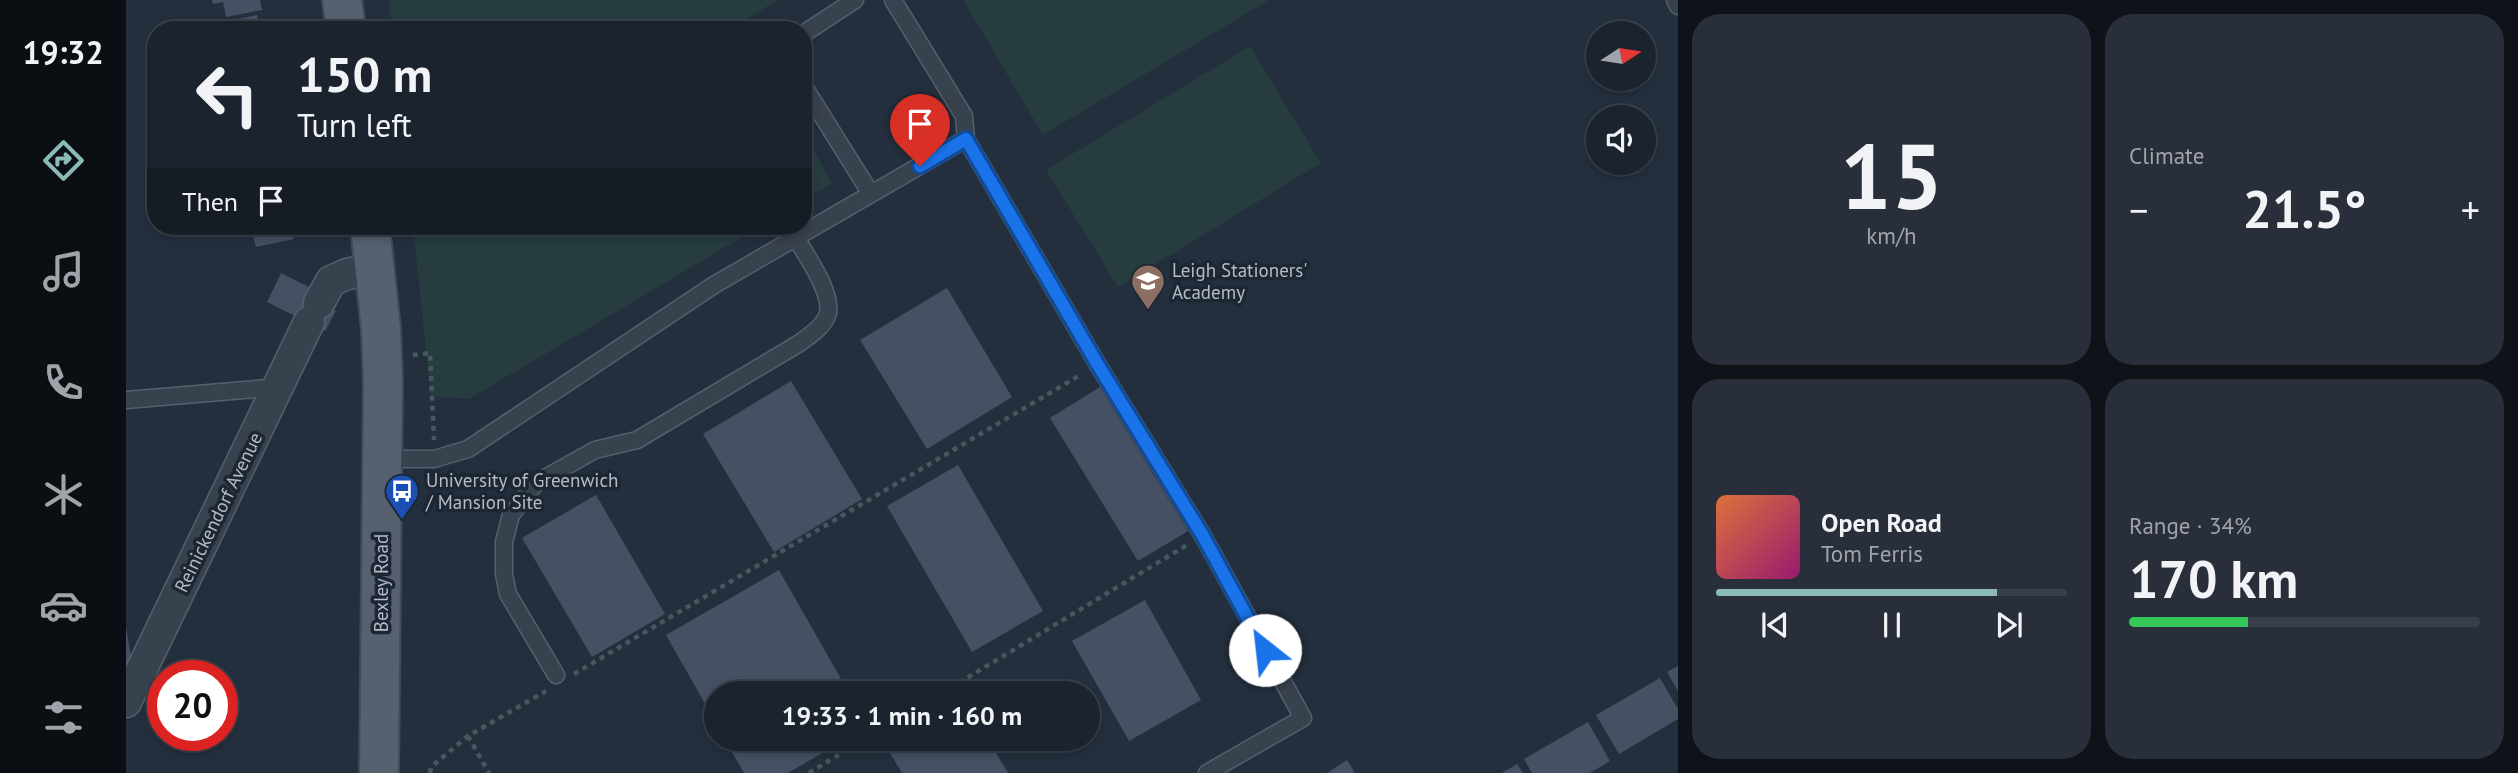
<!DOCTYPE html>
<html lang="en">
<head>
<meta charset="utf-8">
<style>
	:root { --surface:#1b232e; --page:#282f3a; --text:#f1f3f6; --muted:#a0a4aa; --line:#39404a; --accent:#8bbbb9 }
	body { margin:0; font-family:"PT Sans",sans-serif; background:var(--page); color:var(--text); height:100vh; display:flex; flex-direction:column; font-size:26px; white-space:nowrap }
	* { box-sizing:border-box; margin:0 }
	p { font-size:23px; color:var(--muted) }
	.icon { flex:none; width:38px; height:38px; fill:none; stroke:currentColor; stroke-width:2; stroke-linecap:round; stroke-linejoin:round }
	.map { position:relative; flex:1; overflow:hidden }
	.drawer { display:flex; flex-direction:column; gap:14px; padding:14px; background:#0f1319; width:840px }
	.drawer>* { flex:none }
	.hud { position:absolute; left:21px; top:21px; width:665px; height:214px; border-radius:28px; box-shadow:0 4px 10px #0003,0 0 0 2px var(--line); background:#1b232e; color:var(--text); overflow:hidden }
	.needle { width:46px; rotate:78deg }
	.controls { position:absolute; left:1460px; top:21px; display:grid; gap:14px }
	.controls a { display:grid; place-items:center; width:70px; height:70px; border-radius:50%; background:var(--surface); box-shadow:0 4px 10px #0003,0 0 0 2px var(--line); font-size:35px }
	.speed { position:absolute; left:21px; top:660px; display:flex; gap:14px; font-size:35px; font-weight:700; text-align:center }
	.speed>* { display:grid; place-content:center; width:91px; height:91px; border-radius:50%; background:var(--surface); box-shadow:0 4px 10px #0003,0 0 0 2px var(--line); line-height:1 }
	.speed .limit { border:10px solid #d22; background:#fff; color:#111 }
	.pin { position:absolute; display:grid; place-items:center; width:60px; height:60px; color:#fff; margin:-72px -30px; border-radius:50% 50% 50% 0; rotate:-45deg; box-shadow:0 0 7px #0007 }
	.pin .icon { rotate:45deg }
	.me { position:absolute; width:77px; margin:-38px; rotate:331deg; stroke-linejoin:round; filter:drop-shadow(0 0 5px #0008) }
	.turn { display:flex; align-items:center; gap:24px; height:147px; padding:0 35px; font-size:32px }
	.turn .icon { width:91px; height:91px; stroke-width:2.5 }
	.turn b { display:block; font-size:49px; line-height:60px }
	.then { display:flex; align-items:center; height:66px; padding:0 35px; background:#0003; gap:14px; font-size:26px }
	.big { font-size:52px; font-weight:700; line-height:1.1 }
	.drawer .widget { flex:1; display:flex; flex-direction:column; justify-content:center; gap:10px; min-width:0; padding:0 24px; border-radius:28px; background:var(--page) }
	.drawer .dial { align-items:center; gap:0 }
	.dial b { font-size:91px; line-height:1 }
	.song { display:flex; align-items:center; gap:21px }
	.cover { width:84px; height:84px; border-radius:10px; background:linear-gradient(135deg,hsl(20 70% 55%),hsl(320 70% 35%)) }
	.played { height:7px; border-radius:4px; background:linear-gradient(90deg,var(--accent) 80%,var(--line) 80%) }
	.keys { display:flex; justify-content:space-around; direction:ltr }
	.heat { display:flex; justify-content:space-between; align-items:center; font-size:38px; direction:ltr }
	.charge { height:10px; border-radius:5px; background:linear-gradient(90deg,#34c759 34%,var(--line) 0) }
	.drawer .tiles { flex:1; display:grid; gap:14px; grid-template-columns:repeat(2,1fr) }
	.trip { position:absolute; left:578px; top:681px; width:396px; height:70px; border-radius:35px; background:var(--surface); box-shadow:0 4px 10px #0003,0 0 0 2px var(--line); font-weight:700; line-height:70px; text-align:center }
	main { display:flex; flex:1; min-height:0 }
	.tabs { display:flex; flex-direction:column; width:126px; justify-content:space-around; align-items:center; background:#0b0e12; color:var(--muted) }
	.tabs .icon { width:49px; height:49px }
	.tabs .current { color:var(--accent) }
	.tabs b { font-size:32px; color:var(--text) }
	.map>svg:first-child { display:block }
	.green { fill:#263c3f }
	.building { fill:#455162 }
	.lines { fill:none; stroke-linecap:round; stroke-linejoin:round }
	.lane-casing { stroke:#565f6c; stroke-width:19 }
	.street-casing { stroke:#565f6c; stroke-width:33 }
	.primary-casing { stroke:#414a57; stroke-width:42 }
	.path { stroke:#44595c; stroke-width:4.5; stroke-dasharray:5 5; stroke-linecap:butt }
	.lane { stroke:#38414e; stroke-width:16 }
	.street { stroke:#38414e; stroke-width:30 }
	.primary { stroke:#56606e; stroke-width:38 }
	.route-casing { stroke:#114b97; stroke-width:18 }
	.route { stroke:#1a73e8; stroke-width:12 }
	.labels { text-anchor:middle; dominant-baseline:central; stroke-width:7; stroke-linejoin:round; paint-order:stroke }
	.poi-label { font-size:19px; fill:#b4bcc9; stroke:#1d2633; text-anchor:start }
	.street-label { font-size:19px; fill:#b4bcc9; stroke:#1d2633 }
</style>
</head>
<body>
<main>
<nav class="tabs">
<b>19:32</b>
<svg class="icon current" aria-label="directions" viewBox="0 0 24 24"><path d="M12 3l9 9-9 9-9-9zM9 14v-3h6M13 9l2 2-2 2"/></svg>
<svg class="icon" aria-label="music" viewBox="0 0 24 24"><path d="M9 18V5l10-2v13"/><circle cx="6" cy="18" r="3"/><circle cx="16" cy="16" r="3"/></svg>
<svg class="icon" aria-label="phone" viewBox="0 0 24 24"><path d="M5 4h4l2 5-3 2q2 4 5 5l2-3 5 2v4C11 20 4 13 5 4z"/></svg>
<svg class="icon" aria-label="climate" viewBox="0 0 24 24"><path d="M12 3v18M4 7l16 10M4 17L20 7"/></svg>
<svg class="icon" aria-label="car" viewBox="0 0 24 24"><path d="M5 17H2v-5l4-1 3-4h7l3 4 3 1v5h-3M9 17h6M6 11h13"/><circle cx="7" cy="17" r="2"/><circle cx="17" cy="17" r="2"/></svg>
<svg class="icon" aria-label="filters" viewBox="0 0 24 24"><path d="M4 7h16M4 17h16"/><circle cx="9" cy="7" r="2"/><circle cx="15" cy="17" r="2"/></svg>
</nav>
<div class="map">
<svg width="1552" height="773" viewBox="0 0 1552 773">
	<rect width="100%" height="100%" fill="#242f3e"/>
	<path class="green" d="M263,0h389l-30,18 5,12h-361z
		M837,0h306l-226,135z
		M1124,46l71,117 -203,124 -72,-117z
		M677,128l29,56 -29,16z
		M287,226h348l-292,173 -38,-3z"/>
	<path class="building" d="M86,0h48l2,10 -36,7 -3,-15 -10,2z
		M131,15l1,6 5,-1 1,10h-56l-1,-5z
		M118,226h47l3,13 -38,8 -4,-15 -7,2z
		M155,273l30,15 -5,8 30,15 -11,20 -58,-29z
		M821,288l65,109 -85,52 -67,-109z
		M665,381l71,118 -88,53 -71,-118z
		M974,387l88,144 -50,30 -88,-143z
		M832,465l85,146 -71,41 -85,-146z
		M470,495l69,119 -73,43 -70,-119z
		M653,570l70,123h-133v30l-50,-88z
		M1019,600l56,100 -72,41 -57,-100z
		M0,627l7,41 -7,1z
		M1552,666v25l-11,-19z
		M1534,678l18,31v10l-59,35 -23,-39z
		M1462,722l22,39 -20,12h-58l-8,-14z
		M598,738h124l-60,35h-44z
		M769,738h92l21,35h-106l-17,-28z
		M1221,760l8,13h-28z
		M1391,764l6,9h-21z"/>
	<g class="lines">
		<g class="lane-casing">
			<path id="lane" d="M767,0l71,116 2,23
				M1549,0l3,6
				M677,34l52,-34
				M677,85l68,109
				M0,400l153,-13
				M256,459h52l34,-10 246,-164 252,-146 132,226 105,171 100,182 -96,55
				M430,675l-48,-81 -4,-20v-32l7,-27 25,-32 59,-33 42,-10 161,-96c11,-8 26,-17 30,-31 4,-21 -22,-58 -32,-75"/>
		</g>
		<g class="street-casing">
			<path id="street" d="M193,303l12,-22 16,-7 29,-6
				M0,702l183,-380"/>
		</g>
		<g class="primary-casing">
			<path id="primary" d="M216,0l4,30
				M244,226l11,103 2,53 -4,391"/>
		</g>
		<path class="path" d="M287,355l17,-2 4,87
			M448,674l508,-300
			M816,693l245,-148
			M342,736l21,37
			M304,773l1,-6 37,-31 78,-45
			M683,773l57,-35"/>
		<use href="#lane" class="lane"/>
		<use href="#street" class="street"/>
		<use href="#primary" class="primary"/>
	</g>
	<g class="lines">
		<g class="route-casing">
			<path id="route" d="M794,166l46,-27 132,226 105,171 62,114"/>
		</g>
		<use href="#route" class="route"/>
	</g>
	<defs>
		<g id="school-pin" transform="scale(1.75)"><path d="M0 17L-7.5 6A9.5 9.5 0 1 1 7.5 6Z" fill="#8d6e63" stroke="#1d2633"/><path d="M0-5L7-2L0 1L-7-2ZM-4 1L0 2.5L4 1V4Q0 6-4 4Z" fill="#fff"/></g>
		<g id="bus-pin" transform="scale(1.75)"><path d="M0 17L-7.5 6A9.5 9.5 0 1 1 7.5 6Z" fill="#1a4fb4" stroke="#1d2633"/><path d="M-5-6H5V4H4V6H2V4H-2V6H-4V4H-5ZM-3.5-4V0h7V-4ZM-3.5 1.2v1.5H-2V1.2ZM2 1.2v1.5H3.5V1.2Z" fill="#fff"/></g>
	</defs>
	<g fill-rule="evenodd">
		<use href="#school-pin" x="1022" y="281"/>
		<use href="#bus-pin" x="276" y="491"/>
	</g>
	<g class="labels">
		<g class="poi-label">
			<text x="1046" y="270">Leigh Stationers'<tspan x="1046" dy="22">Academy</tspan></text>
			<text x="300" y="480">University of Greenwich<tspan x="300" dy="22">/ Mansion Site</tspan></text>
		</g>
		<g class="street-label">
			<text transform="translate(92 512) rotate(-64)">Reinickendorf Avenue</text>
			<text transform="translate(255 583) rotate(-90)">Bexley Road</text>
		</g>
	</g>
</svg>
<div class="controls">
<a><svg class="needle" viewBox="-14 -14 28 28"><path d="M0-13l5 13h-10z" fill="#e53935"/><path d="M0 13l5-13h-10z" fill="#a0a4aa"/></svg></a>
<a><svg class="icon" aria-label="sound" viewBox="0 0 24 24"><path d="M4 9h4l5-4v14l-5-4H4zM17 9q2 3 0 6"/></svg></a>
</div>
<div class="speed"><div class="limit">20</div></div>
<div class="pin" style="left:794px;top:166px;background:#d93025"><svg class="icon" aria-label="arrive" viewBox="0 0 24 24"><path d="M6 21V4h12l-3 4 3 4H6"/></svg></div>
<svg class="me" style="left:1139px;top:650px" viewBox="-20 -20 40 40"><circle r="19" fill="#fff"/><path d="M0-13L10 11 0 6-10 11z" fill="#1a73e8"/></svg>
<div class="trip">19:33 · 1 min · 160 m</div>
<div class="hud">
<div class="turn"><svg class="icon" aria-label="left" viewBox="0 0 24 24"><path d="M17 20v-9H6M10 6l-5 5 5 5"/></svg><div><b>150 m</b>Turn left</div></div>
<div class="then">Then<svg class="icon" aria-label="arrive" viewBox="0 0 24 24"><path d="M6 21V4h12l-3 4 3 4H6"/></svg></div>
</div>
</div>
<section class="drawer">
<div class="tiles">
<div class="widget dial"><b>15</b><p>km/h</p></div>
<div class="widget"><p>Climate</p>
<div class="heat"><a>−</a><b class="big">21.5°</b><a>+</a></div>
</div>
<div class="widget">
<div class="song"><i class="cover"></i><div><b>Open Road</b><p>Tom Ferris</p></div></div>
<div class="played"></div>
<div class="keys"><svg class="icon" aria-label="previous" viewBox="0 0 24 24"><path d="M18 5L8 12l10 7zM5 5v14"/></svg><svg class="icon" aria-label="pause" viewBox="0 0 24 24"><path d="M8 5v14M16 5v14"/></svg><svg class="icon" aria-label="next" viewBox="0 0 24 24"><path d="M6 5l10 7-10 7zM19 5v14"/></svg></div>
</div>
<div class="widget"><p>Range · 34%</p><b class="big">170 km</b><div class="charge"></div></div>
</div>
</section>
</main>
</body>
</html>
